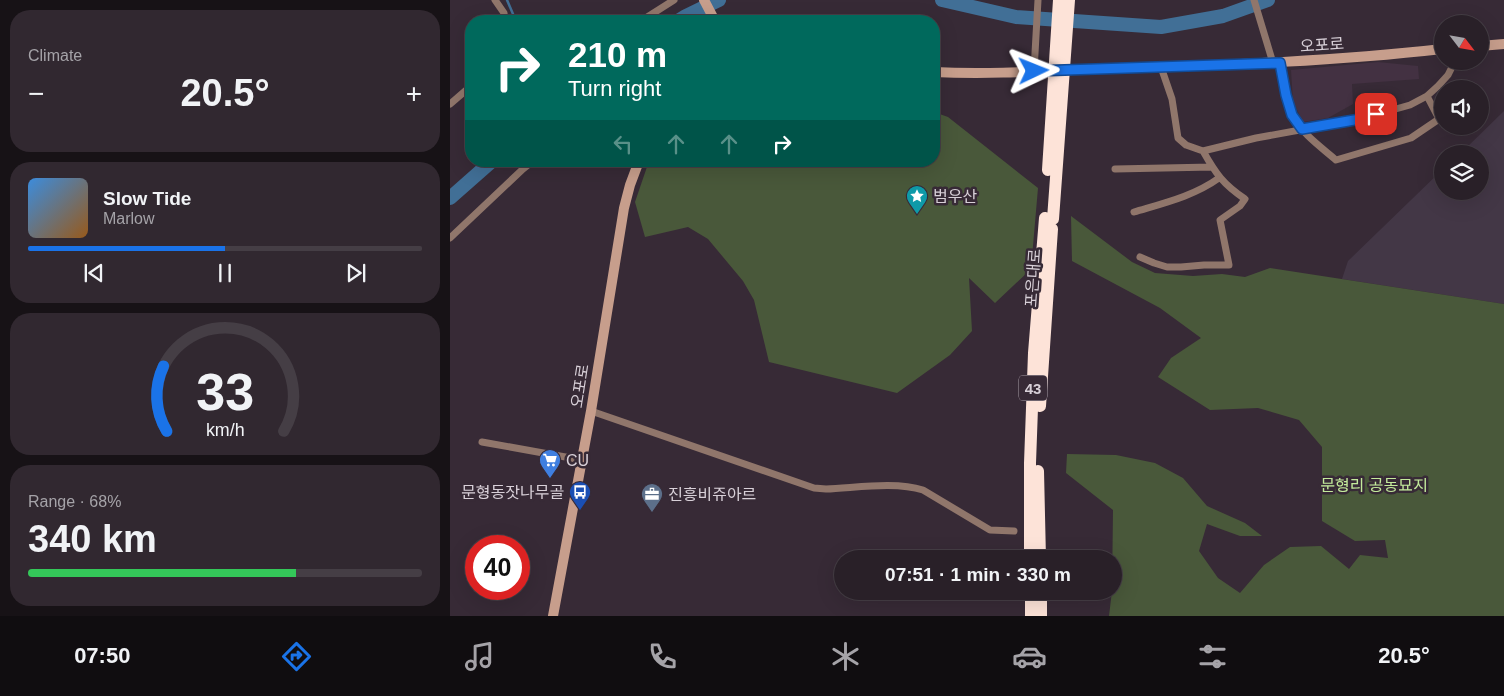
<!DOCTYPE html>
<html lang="en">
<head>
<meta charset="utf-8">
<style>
	:root { --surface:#292028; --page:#312830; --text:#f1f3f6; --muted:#a5a3a8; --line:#453e45; --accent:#1a73e8 }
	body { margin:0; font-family:Arial,"Noto Sans KR",sans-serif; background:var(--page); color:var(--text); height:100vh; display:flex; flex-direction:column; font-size:19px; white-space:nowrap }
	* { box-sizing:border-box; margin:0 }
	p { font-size:16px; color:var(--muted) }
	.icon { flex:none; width:28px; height:28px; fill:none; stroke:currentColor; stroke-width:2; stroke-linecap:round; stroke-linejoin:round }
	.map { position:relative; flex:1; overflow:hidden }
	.side { display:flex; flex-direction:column; gap:10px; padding:10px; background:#171216; width:450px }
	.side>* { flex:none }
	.hud { position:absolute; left:15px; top:15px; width:475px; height:152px; border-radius:20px; box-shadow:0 5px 20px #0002,0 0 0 1px var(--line); background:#00695c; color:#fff; overflow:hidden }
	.needle { width:32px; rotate:121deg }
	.fabs { position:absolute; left:984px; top:15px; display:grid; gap:10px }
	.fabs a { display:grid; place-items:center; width:55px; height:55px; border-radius:50%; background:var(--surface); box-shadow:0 5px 20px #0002,0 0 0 1px var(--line); font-size:25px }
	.speed { position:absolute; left:15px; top:535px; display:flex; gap:10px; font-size:25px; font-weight:700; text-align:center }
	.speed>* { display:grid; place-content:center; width:65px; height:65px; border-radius:50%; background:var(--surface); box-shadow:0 5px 20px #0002,0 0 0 1px var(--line); line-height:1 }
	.speed .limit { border:8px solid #d22; background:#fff; color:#111 }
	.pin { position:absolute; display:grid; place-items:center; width:42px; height:42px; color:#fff; margin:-21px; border-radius:10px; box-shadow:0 2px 8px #0006 }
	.me { position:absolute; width:55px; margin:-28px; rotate:88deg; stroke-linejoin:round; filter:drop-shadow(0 0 4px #0008) }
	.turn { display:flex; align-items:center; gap:18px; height:105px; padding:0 20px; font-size:22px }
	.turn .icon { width:65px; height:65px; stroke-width:2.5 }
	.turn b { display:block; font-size:35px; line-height:42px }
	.lanes { display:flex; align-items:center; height:48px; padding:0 20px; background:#0003; justify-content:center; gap:25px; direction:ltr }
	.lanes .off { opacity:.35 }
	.big { font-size:38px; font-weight:700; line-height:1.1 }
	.side .card { flex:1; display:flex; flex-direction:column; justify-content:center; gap:8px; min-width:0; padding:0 18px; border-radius:20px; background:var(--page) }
	.side .dial { align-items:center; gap:0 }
	.dial svg { height:130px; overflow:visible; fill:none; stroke:var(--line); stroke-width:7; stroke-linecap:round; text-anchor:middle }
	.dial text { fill:var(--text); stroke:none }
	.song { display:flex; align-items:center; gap:15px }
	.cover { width:60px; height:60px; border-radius:8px; background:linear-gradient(135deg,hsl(210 70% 55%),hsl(30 70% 35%)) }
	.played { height:5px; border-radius:2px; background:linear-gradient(90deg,var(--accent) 50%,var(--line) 50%) }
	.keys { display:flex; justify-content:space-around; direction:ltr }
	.heat { display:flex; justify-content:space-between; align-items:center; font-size:28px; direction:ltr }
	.charge { height:8px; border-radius:4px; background:linear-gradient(90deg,#34c759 68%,var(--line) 0) }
	.trip { position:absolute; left:384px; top:550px; width:288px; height:50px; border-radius:25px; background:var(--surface); box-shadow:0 5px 20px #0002,0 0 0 1px var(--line); font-weight:700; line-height:50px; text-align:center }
	.dock { display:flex; height:80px; justify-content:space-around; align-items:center; background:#100d10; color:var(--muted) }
	.dock .icon { width:35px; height:35px }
	.dock .active { color:var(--accent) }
	.dock b { font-size:22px; color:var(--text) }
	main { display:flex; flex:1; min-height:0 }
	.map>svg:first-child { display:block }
	.built { fill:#433142 }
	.industrial { fill:#433746 }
	.green { fill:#49583a }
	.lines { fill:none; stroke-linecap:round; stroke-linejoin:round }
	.stream { stroke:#416f96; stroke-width:2.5 }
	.river { stroke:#416f96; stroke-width:14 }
	.street { stroke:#90766b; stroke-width:7 }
	.secondary { stroke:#c79e8c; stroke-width:10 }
	.highway { stroke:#fde3d8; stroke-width:12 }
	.highway-bridge { stroke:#fde3d8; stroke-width:12 }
	.route-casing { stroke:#114b97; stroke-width:12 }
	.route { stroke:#1a73e8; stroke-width:9 }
	.labels { text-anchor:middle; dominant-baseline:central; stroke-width:5; stroke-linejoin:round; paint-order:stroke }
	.shield { fill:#372a36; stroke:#a89ea7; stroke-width:1 }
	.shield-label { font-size:15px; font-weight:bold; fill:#d8d0d8 }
	.street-label { font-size:16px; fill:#d8d0d8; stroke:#372a36 }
	.poi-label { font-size:16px; fill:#d8d0d8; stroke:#372a36; text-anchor:start }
	.park-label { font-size:16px; fill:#c3ea9b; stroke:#372a36 }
</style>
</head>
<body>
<main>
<section class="side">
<div class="card"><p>Climate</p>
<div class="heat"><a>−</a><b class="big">20.5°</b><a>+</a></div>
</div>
<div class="card">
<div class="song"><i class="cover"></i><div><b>Slow Tide</b><p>Marlow</p></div></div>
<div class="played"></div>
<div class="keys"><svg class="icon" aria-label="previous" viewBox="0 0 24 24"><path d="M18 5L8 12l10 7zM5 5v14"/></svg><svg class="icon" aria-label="pause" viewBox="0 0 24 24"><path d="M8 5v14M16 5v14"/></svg><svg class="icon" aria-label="next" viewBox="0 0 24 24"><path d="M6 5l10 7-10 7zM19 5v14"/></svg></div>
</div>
<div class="card dial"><svg viewBox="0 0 100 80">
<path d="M14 69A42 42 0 1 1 86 69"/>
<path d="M14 69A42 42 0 0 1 12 29" stroke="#1a73e8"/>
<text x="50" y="56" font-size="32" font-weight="700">33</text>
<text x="50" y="72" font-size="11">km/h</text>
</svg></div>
<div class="card"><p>Range · 68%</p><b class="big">340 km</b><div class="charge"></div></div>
</section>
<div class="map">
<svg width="1054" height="616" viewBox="0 0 1054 616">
	<rect width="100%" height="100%" fill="#372a36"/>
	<path class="built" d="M928,62l40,4 1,13 -67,5 1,20 -25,14 -25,4 -10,-20 -2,-32z"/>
	<path class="industrial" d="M1054,111v193l-162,-25 6,-18 94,-91v21h38v-37h-20z"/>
	<path class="green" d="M484,112l14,5 90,71 -7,81 -36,34 -26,-25 3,53 -22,24 -53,38 -128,-31 -15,-62 -11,-19 -35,-42 -20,-12 -43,10 -10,-35 14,-41h285z
		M621,216l61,46 23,11 38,3 29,-2 23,3 25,-9 234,36v312h-395l3,-25 1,-81 -47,-37 1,-19 49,1 39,8 28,15 24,28 38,17 17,13h-22l-33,-12 -8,27 19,27 22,15 24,-28 26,-18 31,-1 28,23 11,-14 28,3 -3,-18 -30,1 -33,-20v-74l-23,-27 -41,-12 -48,2 -52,-33 13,-19 30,-20 -41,-30 -88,-47z"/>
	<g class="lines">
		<path class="stream" d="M57,0l9,21"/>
		<path class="river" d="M492,0l74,17 145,10 62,-11 45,-16
			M228,21l8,-5 33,-16
			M0,198l42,-37"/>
		<path class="street" d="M45,0l9,13 1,8
			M804,0l19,63
			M191,21l33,-21
			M830,63c3,17 4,37 13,53 9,18 28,31 43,44l75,-22 28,-19 -12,-23
			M711,67l11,32 6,39 8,7 17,6 53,-13 104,-19 50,-14 17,-9 11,-10 10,-11 7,-14
			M584,71l4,-71
			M0,104l21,-18
			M665,169l97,-2
			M684,212c30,-9 60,-16 85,-34
			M0,238l73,-69 10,-8
			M690,257l14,6 13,4h14l23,-2h25l-9,-45 20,-14 5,-7c-22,-15 -29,-25 -42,-48
			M141,411l223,77 12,1c29,-1 69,-8 97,1l67,40 24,1
			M32,442l100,18"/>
		<path class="secondary" d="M254,0l11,21
			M1030,46l24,-2
			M484,72c63,3 127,-2 190,-4 106,-3 213,-7 318,-19
			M103,616l38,-205 33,-203 6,-23 9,-24"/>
		<path class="highway" d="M590,406l12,-177
			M588,471l2,88
			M580,559v-96l4,-110 11,-135
			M581,591v25
			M591,591v25"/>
		<path class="highway-bridge" d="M598,170l11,-170
			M603,219l16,-219"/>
	</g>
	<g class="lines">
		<g class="route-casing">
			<path id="route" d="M584,71l246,-8 6,32 6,20 10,14 58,-10 16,-5"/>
		</g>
		<use href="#route" class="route"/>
	</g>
	<defs>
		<g id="sight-pin" transform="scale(1.125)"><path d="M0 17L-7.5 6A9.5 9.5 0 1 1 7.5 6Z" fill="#0f9aa8" stroke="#372a36"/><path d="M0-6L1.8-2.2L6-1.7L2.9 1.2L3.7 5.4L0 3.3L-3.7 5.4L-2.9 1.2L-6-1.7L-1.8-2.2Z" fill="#fff"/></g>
		<g id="supermarket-pin" transform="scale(1.125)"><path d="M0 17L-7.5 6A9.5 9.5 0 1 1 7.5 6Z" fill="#3f7fe0" stroke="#372a36"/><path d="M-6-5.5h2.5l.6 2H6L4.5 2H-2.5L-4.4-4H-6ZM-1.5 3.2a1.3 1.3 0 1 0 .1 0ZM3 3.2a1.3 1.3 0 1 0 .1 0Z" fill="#fff"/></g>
		<g id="bus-pin" transform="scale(1.125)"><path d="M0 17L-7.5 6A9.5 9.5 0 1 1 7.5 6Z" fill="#1a4fb4" stroke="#372a36"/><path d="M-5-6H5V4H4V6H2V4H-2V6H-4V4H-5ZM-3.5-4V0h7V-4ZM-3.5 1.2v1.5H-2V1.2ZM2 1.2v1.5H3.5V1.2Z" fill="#fff"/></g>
		<g id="office-pin" transform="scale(1.125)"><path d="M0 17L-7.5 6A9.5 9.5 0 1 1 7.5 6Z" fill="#5c6f8a" stroke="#372a36"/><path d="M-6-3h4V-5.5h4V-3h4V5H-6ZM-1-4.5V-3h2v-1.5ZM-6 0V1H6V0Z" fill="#fff"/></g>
	</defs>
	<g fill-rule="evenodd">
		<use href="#sight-pin" x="467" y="196"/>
		<use href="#supermarket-pin" x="100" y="460"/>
		<use href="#bus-pin" x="130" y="492"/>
		<use href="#office-pin" x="202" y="494"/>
	</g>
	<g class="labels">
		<rect class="shield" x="569" y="375.5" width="28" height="25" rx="4"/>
		<g class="shield-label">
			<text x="583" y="388">43</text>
		</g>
		<g class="street-label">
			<text transform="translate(872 45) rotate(-4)">오포로</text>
			<text transform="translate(583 278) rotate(-86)">포은대로</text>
			<text transform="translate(130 386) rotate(-81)">오포로</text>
		</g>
		<g class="poi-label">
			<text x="483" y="196">범우산</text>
			<text x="116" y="460">CU</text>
			<text x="114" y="492" text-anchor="end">문형동잣나무골</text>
			<text x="218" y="494">진흥비쥬아르</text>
		</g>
		<g class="park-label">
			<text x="924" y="485">문형리 공동묘지</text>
		</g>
	</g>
</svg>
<div class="fabs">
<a><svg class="needle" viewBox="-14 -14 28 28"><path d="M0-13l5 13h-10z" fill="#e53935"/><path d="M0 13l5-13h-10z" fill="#a5a3a8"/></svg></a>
<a><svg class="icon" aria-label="sound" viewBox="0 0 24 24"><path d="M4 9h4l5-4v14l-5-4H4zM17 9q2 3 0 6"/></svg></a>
<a><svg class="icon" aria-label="layers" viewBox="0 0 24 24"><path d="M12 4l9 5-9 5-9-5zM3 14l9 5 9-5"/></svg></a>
</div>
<div class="speed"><div class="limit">40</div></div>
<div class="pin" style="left:926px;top:114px;background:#d93025"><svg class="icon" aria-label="arrive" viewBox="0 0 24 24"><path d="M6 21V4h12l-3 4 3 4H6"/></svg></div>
<svg class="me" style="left:584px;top:71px" viewBox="-20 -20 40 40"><path d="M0-17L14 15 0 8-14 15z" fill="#1a73e8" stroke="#fff" stroke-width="4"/></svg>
<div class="trip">07:51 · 1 min · 330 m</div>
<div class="hud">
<div class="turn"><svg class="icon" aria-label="right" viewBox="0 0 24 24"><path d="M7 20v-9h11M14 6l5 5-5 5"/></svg><div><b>210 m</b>Turn right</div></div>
<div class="lanes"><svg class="icon off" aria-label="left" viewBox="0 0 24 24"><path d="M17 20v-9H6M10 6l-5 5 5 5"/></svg><svg class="icon off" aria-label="ahead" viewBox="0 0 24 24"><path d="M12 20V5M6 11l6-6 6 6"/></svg><svg class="icon off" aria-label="ahead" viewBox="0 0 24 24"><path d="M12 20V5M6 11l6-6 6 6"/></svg><svg class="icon" aria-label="right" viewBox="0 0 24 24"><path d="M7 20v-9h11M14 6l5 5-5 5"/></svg></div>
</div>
</div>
</main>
<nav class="dock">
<b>07:50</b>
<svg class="icon active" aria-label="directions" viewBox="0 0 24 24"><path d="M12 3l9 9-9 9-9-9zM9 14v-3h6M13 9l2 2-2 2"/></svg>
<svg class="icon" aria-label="music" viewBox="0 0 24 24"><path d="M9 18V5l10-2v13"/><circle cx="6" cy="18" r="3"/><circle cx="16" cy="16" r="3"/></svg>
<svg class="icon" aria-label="phone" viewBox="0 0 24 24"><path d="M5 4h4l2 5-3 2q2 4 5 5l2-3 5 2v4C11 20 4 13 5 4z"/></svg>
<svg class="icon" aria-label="climate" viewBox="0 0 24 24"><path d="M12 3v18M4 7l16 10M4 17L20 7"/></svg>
<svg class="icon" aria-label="car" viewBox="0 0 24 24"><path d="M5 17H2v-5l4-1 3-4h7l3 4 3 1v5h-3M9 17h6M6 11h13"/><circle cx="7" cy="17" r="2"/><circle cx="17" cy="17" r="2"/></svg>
<svg class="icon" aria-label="filters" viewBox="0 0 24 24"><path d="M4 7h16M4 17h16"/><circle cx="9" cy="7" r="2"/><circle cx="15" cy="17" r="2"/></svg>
<b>20.5°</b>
</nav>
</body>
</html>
